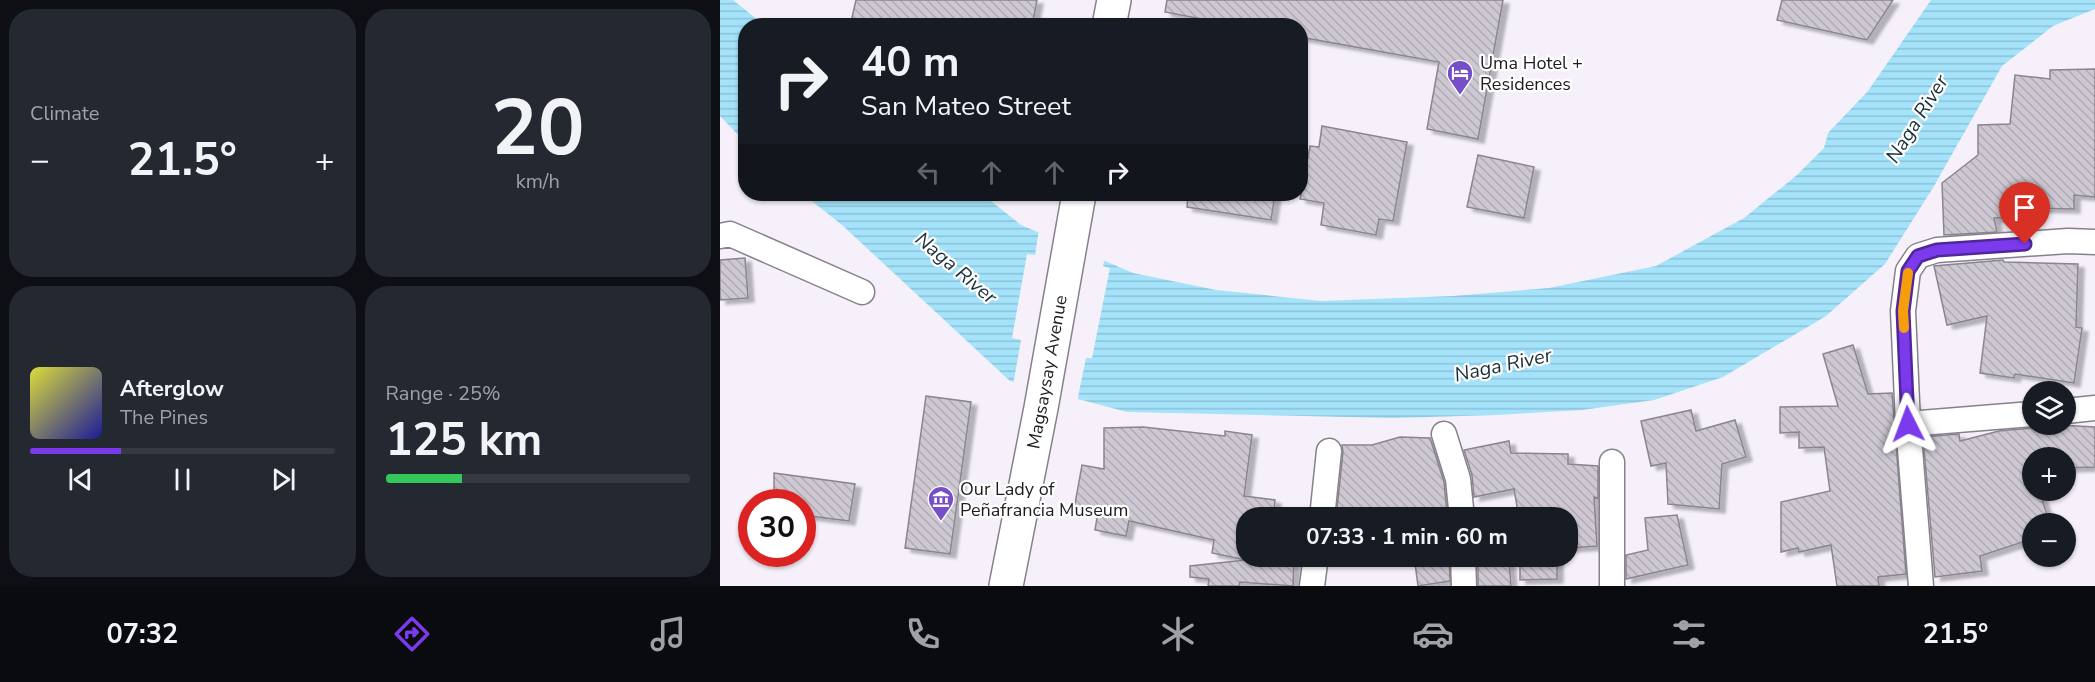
<!DOCTYPE html>
<html lang="en">
<head>
<meta charset="utf-8">
<style>
	:root { --surface:#171b24; --page:#242831; --text:#f1f3f6; --muted:#9ea1a6; --line:#363941; --accent:#7c3aed }
	body { margin:0; font-family:"Nunito Sans",sans-serif; background:var(--page); color:var(--text); height:100vh; display:flex; flex-direction:column; font-size:22px; white-space:nowrap }
	* { box-sizing:border-box; margin:0 }
	p { font-size:20px; color:var(--muted) }
	.icon { flex:none; width:33px; height:33px; fill:none; stroke:currentColor; stroke-width:2; stroke-linecap:round; stroke-linejoin:round }
	.map { position:relative; flex:1; overflow:hidden }
	.side { display:flex; flex-direction:column; gap:9px; padding:9px; background:#0d0f14; width:720px }
	.side>* { flex:none }
	.top-card { position:absolute; left:18px; top:18px; width:570px; height:183px; border-radius:24px; box-shadow:0 2px 4px #0004; background:#171b24; color:var(--text); overflow:hidden }
	.tools { position:absolute; left:1302px; top:381px; display:grid; gap:12px }
	.tools a { display:grid; place-items:center; width:54px; height:54px; border-radius:50%; background:var(--surface); box-shadow:0 2px 4px #0004; font-size:30px }
	.speed { position:absolute; left:18px; top:489px; display:flex; gap:12px; font-size:30px; font-weight:700; text-align:center }
	.speed>* { display:grid; place-content:center; width:78px; height:78px; border-radius:50%; background:var(--surface); box-shadow:0 2px 4px #0004; line-height:1 }
	.speed .limit { border:9px solid #d22; background:#fff; color:#111 }
	.pin { position:absolute; display:grid; place-items:center; width:51px; height:51px; color:#fff; margin:-62px -26px; border-radius:50% 50% 50% 0; rotate:-45deg; box-shadow:0 0 6px #0007 }
	.pin .icon { rotate:45deg }
	.me { position:absolute; width:66px; margin:-33px; rotate:357deg; stroke-linejoin:round; filter:drop-shadow(0 0 4px #0008) }
	.turn { display:flex; align-items:center; gap:21px; height:126px; padding:0 24px; font-size:27px }
	.turn .icon { width:78px; height:78px; stroke-width:2.5 }
	.turn b { display:block; font-size:42px; line-height:51px }
	.lanes { display:flex; align-items:center; height:57px; padding:0 24px; background:#0003; justify-content:center; gap:30px; direction:ltr }
	.lanes .off { opacity:.35 }
	.big { font-size:45px; font-weight:700; line-height:1.1 }
	.side .card { flex:1; display:flex; flex-direction:column; justify-content:center; gap:9px; min-width:0; padding:0 21px; border-radius:24px; background:var(--page) }
	.side .dial { align-items:center; gap:0 }
	.dial b { font-size:78px; line-height:1 }
	.song { display:flex; align-items:center; gap:18px }
	.cover { width:72px; height:72px; border-radius:9px; background:linear-gradient(135deg,hsl(60 70% 55%),hsl(240 70% 35%)) }
	.played { height:6px; border-radius:3px; background:linear-gradient(90deg,var(--accent) 30%,var(--line) 30%) }
	.keys { display:flex; justify-content:space-around; direction:ltr }
	.heat { display:flex; justify-content:space-between; align-items:center; font-size:33px; direction:ltr }
	.charge { height:9px; border-radius:4px; background:linear-gradient(90deg,#34c759 25%,var(--line) 0) }
	.side .tiles { flex:1; display:grid; gap:9px; grid-template-columns:repeat(2,1fr) }
	.trip { position:absolute; left:516px; top:507px; width:342px; height:60px; border-radius:24px; background:var(--surface); box-shadow:0 2px 4px #0004; font-weight:700; line-height:60px; text-align:center }
	.menu { display:flex; height:96px; justify-content:space-around; align-items:center; background:#090b0e; color:var(--muted) }
	.menu .icon { width:42px; height:42px }
	.menu .current { color:var(--accent) }
	.menu b { font-size:27px; color:var(--text) }
	main { display:flex; flex:1; min-height:0 }
	.map>svg:first-child { display:block }
	.water { fill:url(#water-rules) }
	.pier { fill:#f5f0fa }
	.building { fill:url(#building-back-hatch); stroke:#8b858f; stroke-width:1.5; filter:url(#shadow) }
	.lines { fill:none; stroke-linecap:round; stroke-linejoin:round }
	.street-casing { stroke:#87818b; stroke-width:27 }
	.secondary-casing { stroke:#87818b; stroke-width:36 }
	.street { stroke:#fff; stroke-width:24 }
	.secondary { stroke:#fff; stroke-width:33 }
	.route-casing { stroke:#51269a; stroke-width:15 }
	.route { stroke:#7c3aed; stroke-width:10 }
	.slow { stroke:#f59e0b; stroke-width:10 }
	.labels { text-anchor:middle; dominant-baseline:central; stroke-width:4.5; stroke-linejoin:round; paint-order:stroke }
	.poi-label { font-size:18px; fill:#1e1c1f; stroke:#fff; text-anchor:start }
	.street-label { font-size:18px; fill:#1e1c1f; stroke:#fff }
	.water-label { font-size:20px; font-style:italic; fill:#1a2f36; stroke:#fff }
</style>
</head>
<body>
<main>
<section class="side">
<div class="tiles">
<div class="card"><p>Climate</p>
<div class="heat"><a>−</a><b class="big">21.5°</b><a>+</a></div>
</div>
<div class="card dial"><b>20</b><p>km/h</p></div>
<div class="card">
<div class="song"><i class="cover"></i><div><b>Afterglow</b><p>The Pines</p></div></div>
<div class="played"></div>
<div class="keys"><svg class="icon" aria-label="previous" viewBox="0 0 24 24"><path d="M18 5L8 12l10 7zM5 5v14"/></svg><svg class="icon" aria-label="pause" viewBox="0 0 24 24"><path d="M8 5v14M16 5v14"/></svg><svg class="icon" aria-label="next" viewBox="0 0 24 24"><path d="M6 5l10 7-10 7zM19 5v14"/></svg></div>
</div>
<div class="card"><p>Range · 25%</p><b class="big">125 km</b><div class="charge"></div></div>
</div>
</section>
<div class="map">
<svg width="1375" height="586" viewBox="0 0 1375 586">
	<defs>
		<pattern id="water-rules" width="6" height="5" patternUnits="userSpaceOnUse" patternTransform="scale(1.5)"><rect width="6" height="5" fill="#a4e3fa"/><path d="M0 2.5h6" fill="none" stroke="#8dc2d6"/></pattern>
		<pattern id="building-back-hatch" width="6" height="6" patternUnits="userSpaceOnUse" patternTransform="scale(1.5)"><rect width="6" height="6" fill="#cdc8d2"/><path d="M-1 5l2 2M0 0l6 6M5-1l2 2" fill="none" stroke="#b0abb4"/></pattern>
		<filter id="shadow"><feDropShadow dx="6" dy="4" stdDeviation="1.5" flood-color="#0004"/></filter>
	</defs>
	<rect width="100%" height="100%" fill="#f5f0fa"/>
	<path class="water" d="M0,0h13l31,25 -18,1 -1,116 -25,-26z
		M1211,0h164v9l-42,17 -51,40 -68,120 -49,78 -59,52 -103,61 -69,23 -72,10 -86,5 -103,3 -266,-6 -117,-31 -168,-156 -39,-31h179l39,31 112,48 83,17 105,11 132,-5 96,-8 107,-22 88,-48 53,-43 27,-27 4,-15 40,-42z"/>
	<path class="pier" d="M319,229l66,28 -2,9 7,2 -18,90h-6l-9,44 -64,-17 8,-45 -9,-2 15,-84 8,1z"/>
	<path class="building" d="M136,0h181l-5,26h-182z
		M447,0h336l-25,139 -51,-10 12,-67 -139,-25v-11h-62l-73,-14z
		M1062,0h111l-26,40 -90,-20z
		M1375,69v128l-21,-2v14l-46,-1v9l-34,1 3,14 -53,3 -2,-52 36,-28v-30l32,-1 5,-49 35,4v-9z
		M602,126l85,16 -14,79 -14,-2 -3,16 -55,-10 3,-22 -24,-4 10,-53 9,1z
		M758,155l56,12 -10,51 -57,-11z
		M468,194h87l-4,26 -84,-13z
		M25,258l3,40 -28,2v-40z
		M1283,260l1,2 74,2 -2,63 6,1 -8,55 -59,-9 -1,4 -34,-5 7,-57 -40,9 -13,-59z
		M1133,345l15,49 24,-1 14,181 -28,3 1,9h-42l-6,-41 -32,7 -1,-4 -17,4v-50l49,-11 -6,-44 -25,1v-16l-19,1v-26l58,-1 -15,-52z
		M206,396l45,6 -21,152 -45,-6z
		M971,410l5,21 39,-11 11,37 -24,7 -3,45 -51,-5 -2,-41 -15,3 -10,-45z
		M1321,424l54,3v40l-29,1v-10h-34v32h7l11,34h-18v15l-52,17 2,15 -47,6 -12,-140 36,-3 1,7 39,-10 34,-3z
		M423,427l82,9v-5l27,4 -8,61 31,4 -2,18h-27v38l48,2 -1,28 -53,-4 -1,4h-31l1,-7 -19,-2v-11l56,-6 -34,-7 2,-13 -85,-19 -3,15 -31,-6 3,-18 -24,-3 8,-44 22,4v-41z
		M680,437l30,1 14,44 3,32 -11,4h-100l7,-66 -1,-7h30z
		M789,441l2,12 57,1v10l30,2v32l-4,-1 3,49 -29,2v-30h-49l-5,-29 -40,8 -2,-22 -8,-25z
		M54,473l81,11 -6,37 -47,-6v-13h-28z
		M957,515l11,50 -62,14v-24l22,-5 -3,-32z
		M694,556h35l1,25 -32,5z
		M800,556h37v23l-37,1z
		M789,561l2,25h-33v-22z"/>
	<g class="lines">
		<g class="street-casing">
			<path id="street" d="M0,236l10,-2 132,58
				M1346,411l29,-3
				M1188,424l124,-10
				M724,434l14,45 4,39
				M602,518l7,-67
				M743,556l1,30
				M592,586l4,-30
				M892,586v-124
				M1201,586l-13,-162 -5,-113 5,-40 10,-15 19,-6 131,-9 27,1"/>
		</g>
		<g class="secondary-casing">
			<g id="secondary">
				<path d="M389,26l5,-26"/>
				<path id="s1" d="M286,586l35,-178 38,-214"/>
			</g>
		</g>
		<use href="#street" class="street"/>
		<use href="#secondary" class="secondary"/>
	</g>
	<g class="lines">
		<g class="route-casing">
			<path id="route" d="M1188,424l-5,-113 5,-40 10,-15 19,-6 88,-6"/>
		</g>
		<use href="#route" class="route"/>
		<path class="slow" d="M1184,328l-1,-17 5,-38"/>
	</g>
	<defs>
		<g id="hotel-pin" transform="scale(1.35)"><path d="M0 17L-7.5 6A9.5 9.5 0 1 1 7.5 6Z" fill="#764ec7" stroke="#fff"/><path d="M-6-4.5h1.5V1H6V5H4.5V3h-9V5H-6ZM-4 0a1.8 1.8 0 1 1 3.6 0ZM.5 0V-2.5h3Q6-2.5 6 0Z" fill="#fff"/></g>
		<g id="museum-pin" transform="scale(1.35)"><path d="M0 17L-7.5 6A9.5 9.5 0 1 1 7.5 6Z" fill="#764ec7" stroke="#fff"/><path d="M0-6L6-3V-2H-6V-3ZM-5-1h2V3h-2ZM-1-1h2V3h-2ZM3-1h2V3H3ZM-6 4H6V6H-6Z" fill="#fff"/></g>
	</defs>
	<g fill-rule="evenodd">
		<use href="#hotel-pin" x="740" y="73"/>
		<use href="#museum-pin" x="221" y="499"/>
	</g>
	<g class="labels">
		<g class="poi-label">
			<text x="760" y="63">Uma Hotel +<tspan x="760" dy="21">Residences</tspan></text>
			<text x="240" y="489">Our Lady of<tspan x="240" dy="21">Peñafrancia Museum</tspan></text>
		</g>
		<g class="street-label">
			<text stroke="none"><textPath href="#s1" startOffset="218">Magsaysay Avenue</textPath></text>
		</g>
		<g class="water-label">
			<text transform="translate(1197 119) rotate(-58)">Naga River</text>
			<text transform="translate(236 268) rotate(40)">Naga River</text>
			<text transform="translate(783 365) rotate(-12)">Naga River</text>
		</g>
	</g>
</svg>
<div class="tools">
<a><svg class="icon" aria-label="layers" viewBox="0 0 24 24"><path d="M12 4l9 5-9 5-9-5zM3 14l9 5 9-5"/></svg></a>
<a>+</a>
<a>−</a>
</div>
<div class="speed"><div class="limit">30</div></div>
<div class="pin" style="left:1305px;top:244px;background:#d93025"><svg class="icon" aria-label="arrive" viewBox="0 0 24 24"><path d="M6 21V4h12l-3 4 3 4H6"/></svg></div>
<svg class="me" style="left:1188px;top:424px" viewBox="-20 -20 40 40"><path d="M0-17L14 15 0 8-14 15z" fill="#7c3aed" stroke="#fff" stroke-width="4"/></svg>
<div class="trip">07:33 · 1 min · 60 m</div>
<div class="top-card">
<div class="turn"><svg class="icon" aria-label="right" viewBox="0 0 24 24"><path d="M7 20v-9h11M14 6l5 5-5 5"/></svg><div><b>40 m</b>San Mateo Street</div></div>
<div class="lanes"><svg class="icon off" aria-label="left" viewBox="0 0 24 24"><path d="M17 20v-9H6M10 6l-5 5 5 5"/></svg><svg class="icon off" aria-label="ahead" viewBox="0 0 24 24"><path d="M12 20V5M6 11l6-6 6 6"/></svg><svg class="icon off" aria-label="ahead" viewBox="0 0 24 24"><path d="M12 20V5M6 11l6-6 6 6"/></svg><svg class="icon" aria-label="right" viewBox="0 0 24 24"><path d="M7 20v-9h11M14 6l5 5-5 5"/></svg></div>
</div>
</div>
</main>
<nav class="menu">
<b>07:32</b>
<svg class="icon current" aria-label="directions" viewBox="0 0 24 24"><path d="M12 3l9 9-9 9-9-9zM9 14v-3h6M13 9l2 2-2 2"/></svg>
<svg class="icon" aria-label="music" viewBox="0 0 24 24"><path d="M9 18V5l10-2v13"/><circle cx="6" cy="18" r="3"/><circle cx="16" cy="16" r="3"/></svg>
<svg class="icon" aria-label="phone" viewBox="0 0 24 24"><path d="M5 4h4l2 5-3 2q2 4 5 5l2-3 5 2v4C11 20 4 13 5 4z"/></svg>
<svg class="icon" aria-label="climate" viewBox="0 0 24 24"><path d="M12 3v18M4 7l16 10M4 17L20 7"/></svg>
<svg class="icon" aria-label="car" viewBox="0 0 24 24"><path d="M5 17H2v-5l4-1 3-4h7l3 4 3 1v5h-3M9 17h6M6 11h13"/><circle cx="7" cy="17" r="2"/><circle cx="17" cy="17" r="2"/></svg>
<svg class="icon" aria-label="filters" viewBox="0 0 24 24"><path d="M4 7h16M4 17h16"/><circle cx="9" cy="7" r="2"/><circle cx="15" cy="17" r="2"/></svg>
<b>21.5°</b>
</nav>
</body>
</html>
